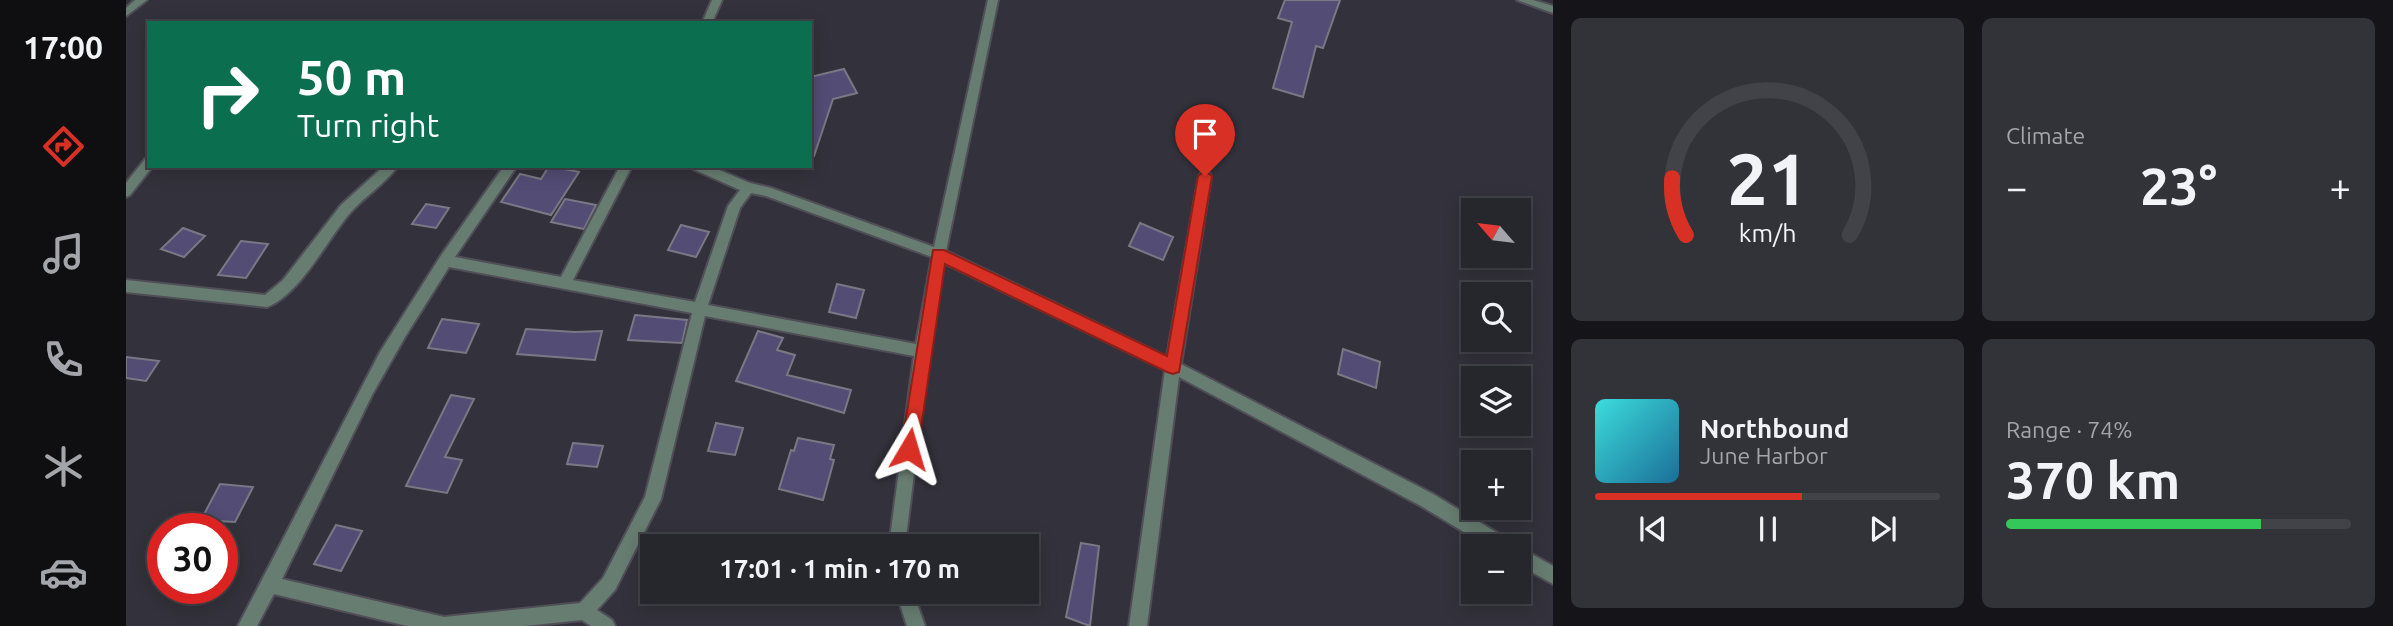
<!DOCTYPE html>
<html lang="en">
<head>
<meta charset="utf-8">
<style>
	:root { --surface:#26262d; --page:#323239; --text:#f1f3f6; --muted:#a4a5aa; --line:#424349; --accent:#d93025 }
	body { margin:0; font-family:Ubuntu,sans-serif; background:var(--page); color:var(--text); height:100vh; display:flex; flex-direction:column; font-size:26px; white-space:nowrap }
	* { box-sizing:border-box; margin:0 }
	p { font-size:23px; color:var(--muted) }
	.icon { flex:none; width:38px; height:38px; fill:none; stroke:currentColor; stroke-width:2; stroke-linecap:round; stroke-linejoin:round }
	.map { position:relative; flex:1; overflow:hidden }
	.side { display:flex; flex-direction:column; gap:18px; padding:18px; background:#151519; width:840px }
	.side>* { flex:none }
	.guide { position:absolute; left:21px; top:21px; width:665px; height:147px; border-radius:0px; box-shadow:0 4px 18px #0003,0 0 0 2px var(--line); background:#0b6e4f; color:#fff; overflow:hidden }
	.needle { width:46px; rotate:298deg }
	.tools { position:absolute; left:1335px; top:198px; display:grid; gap:14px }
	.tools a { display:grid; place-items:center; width:70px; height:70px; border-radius:0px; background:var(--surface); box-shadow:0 4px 18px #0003,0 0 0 2px var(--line); font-size:35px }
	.speed { position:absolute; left:21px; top:513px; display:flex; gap:14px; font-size:35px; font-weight:700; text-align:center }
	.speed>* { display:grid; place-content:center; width:91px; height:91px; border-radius:50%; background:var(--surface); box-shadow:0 4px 18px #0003,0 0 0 2px var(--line); line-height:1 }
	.speed .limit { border:10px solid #d22; background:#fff; color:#111 }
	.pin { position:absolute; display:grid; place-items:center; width:60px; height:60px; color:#fff; margin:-72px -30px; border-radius:50% 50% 50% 0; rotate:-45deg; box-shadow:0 0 7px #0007 }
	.pin .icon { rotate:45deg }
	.me { position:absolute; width:77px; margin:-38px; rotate:7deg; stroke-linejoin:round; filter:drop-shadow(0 0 5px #0008) }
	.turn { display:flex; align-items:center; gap:24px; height:147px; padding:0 35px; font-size:32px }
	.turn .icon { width:91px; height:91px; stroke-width:2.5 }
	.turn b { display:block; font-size:49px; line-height:60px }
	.big { font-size:52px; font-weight:600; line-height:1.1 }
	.side .card { flex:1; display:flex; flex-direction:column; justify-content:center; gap:10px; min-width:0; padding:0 24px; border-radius:10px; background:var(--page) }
	.side .dial { align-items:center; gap:0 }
	.dial svg { height:182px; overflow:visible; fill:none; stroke:var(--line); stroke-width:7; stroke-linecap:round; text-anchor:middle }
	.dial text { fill:var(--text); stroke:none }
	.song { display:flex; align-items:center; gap:21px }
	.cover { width:84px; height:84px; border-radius:10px; background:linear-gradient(135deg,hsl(180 70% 55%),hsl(200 70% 35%)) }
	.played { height:7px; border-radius:4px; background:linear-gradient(90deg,var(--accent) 60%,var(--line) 60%) }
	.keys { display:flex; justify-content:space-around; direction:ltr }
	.heat { display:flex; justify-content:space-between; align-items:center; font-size:38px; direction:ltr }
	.charge { height:10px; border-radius:5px; background:linear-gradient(90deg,#34c759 74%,var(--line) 0) }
	.side .tiles { flex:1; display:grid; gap:18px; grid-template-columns:repeat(2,1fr) }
	.trip { position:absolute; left:514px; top:534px; width:399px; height:70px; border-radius:0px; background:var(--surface); box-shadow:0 4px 18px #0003,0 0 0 2px var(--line); font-weight:600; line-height:70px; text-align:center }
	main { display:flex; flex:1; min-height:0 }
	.dock { display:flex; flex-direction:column; width:126px; justify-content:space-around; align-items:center; background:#0f0f12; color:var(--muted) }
	.dock .icon { width:49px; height:49px }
	.dock .selected { color:var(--accent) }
	.dock b { font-size:32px; color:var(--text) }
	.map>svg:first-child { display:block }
	.building { fill:#534c75; stroke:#797884; stroke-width:2 }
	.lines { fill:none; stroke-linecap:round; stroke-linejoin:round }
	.minor-casing { stroke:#504f58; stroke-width:4 }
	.minor { fill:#687d71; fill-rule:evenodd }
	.route { fill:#d93025; stroke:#8d1f18; stroke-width:2 }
</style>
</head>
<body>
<main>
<nav class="dock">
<b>17:00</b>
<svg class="icon selected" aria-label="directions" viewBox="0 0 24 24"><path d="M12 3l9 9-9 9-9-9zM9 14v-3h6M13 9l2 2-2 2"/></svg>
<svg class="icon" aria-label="music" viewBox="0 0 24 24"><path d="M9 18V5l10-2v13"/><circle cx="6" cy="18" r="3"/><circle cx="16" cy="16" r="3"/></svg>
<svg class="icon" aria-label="phone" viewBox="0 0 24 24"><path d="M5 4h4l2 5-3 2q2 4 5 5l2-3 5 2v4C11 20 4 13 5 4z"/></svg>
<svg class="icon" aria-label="climate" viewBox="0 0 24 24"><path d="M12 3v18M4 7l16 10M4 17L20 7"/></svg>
<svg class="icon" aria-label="car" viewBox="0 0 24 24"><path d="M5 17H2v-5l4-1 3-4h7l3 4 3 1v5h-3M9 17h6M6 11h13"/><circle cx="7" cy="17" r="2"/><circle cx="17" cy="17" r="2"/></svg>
</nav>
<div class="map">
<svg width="1427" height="626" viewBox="0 0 1427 626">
	<rect width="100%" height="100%" fill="#33323c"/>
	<path class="building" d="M1159,0h55l-17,48 -7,-2 -13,51 -30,-9 19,-66 -14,-4z
		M718,69l13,24 -24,6 -19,57 -4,-1v-78z
		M423,166l30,6 -28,43 -50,-13 19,-28 21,5z
		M439,199l31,6 -12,24 -33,-7z
		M300,204l23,4 -13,20 -24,-4z
		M1014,223l33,14 -10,23 -34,-14z
		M555,225l28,7 -13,25 -28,-7z
		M57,228l22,8 -21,21 -23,-8z
		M115,241l27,3 -22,34 -28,-3z
		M711,284l27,6 -8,28 -27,-6z
		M509,315l52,5 -5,23 -54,-3z
		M316,319l37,5 -13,29 -38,-5z
		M400,329l49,3 27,-1 -7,29 -78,-6z
		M632,331l25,7 -6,12 18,5 -8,20 64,15 -7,23 -108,-32z
		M1217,349l37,13 -4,26 -38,-14z
		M0,357l33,4 -13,20 -20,-3z
		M325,395l23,4 -29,58 17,3 -15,33 -41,-7z
		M590,423l27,5 -8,27 -27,-4z
		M672,438l36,7 -4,14 4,1 -11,40 -44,-11 12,-39 3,1z
		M447,443l30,3 -6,21 -30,-3z
		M94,484l33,3 -18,35 -34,-2z
		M210,525l26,6 -21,40 -27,-7z
		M955,543l18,3 -9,80 -24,-9z"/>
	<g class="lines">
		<g class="minor-casing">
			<path id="minor" d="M9,0h12l-21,16v-8z
				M586,0h10l-10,23h-10z
				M862,0h10l-52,251 221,106 32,-181 2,-3h8l2,3 -30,188 252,130 76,46 2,6h-24l-66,-40 -242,-129 -32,249h-18l36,-256 -221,-107 -15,88 -24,195h-16l25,-190 -209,-40 -44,183 -46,91 -18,20 15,10 3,6h-24l-9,-6 -57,6h-118l-133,-32 -17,32h-19l142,-274 60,-95 64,-91h13l-62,91 106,20 59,-111h12l-59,114 122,22 33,-96 12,-16 -47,-21 -2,-3h19l40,17 21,5 163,59zM625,193l15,3 166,61 -16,87 -208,-39 32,-97zM323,267l243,46 -47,184 -42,81 -23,25 -136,14 -162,-38 90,-184 33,-58z
				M1391,0h16l20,6v7z
				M23,158v8h4l-23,29 -4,2v-14l19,-24z
				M258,166h14c-13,18 -33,30 -47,46 -24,27 -50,82 -84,95l-141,-15v-12l139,15 18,-15 58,-75z
				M1393,547l34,19v18l-34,-19z
				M770,592h17l12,34h-18z"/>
		</g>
		<use href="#minor" class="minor"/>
	</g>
	<path class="route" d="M1079,171l7,5 -33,196 -6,2 -6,-2 -222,-108 -27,185 -2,6 -7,2 -6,-2 -2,-6 32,-199h11l223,106 31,-180z"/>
</svg>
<div class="tools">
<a><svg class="needle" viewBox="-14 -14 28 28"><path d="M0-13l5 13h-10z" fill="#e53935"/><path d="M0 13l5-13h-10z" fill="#a4a5aa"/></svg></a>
<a><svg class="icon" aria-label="search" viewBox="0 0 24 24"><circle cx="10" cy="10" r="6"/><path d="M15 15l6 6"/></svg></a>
<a><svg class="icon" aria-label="layers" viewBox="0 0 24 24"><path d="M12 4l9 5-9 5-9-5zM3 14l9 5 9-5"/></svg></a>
<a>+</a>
<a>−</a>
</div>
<div class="speed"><div class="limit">30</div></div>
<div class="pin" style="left:1079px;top:176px;background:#d93025"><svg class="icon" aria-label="arrive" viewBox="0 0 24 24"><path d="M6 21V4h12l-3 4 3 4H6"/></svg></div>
<svg class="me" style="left:783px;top:449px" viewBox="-20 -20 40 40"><path d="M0-17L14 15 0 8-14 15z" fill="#d93025" stroke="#fff" stroke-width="4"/></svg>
<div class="trip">17:01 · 1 min · 170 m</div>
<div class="guide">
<div class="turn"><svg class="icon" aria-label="right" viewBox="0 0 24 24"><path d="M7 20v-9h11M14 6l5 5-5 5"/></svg><div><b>50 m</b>Turn right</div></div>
</div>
</div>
<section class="side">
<div class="tiles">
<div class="card dial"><svg viewBox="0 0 100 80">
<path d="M14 69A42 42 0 1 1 86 69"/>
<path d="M14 69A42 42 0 0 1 8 44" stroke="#d93025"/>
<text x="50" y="56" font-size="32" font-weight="700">21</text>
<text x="50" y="72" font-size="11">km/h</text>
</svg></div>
<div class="card"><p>Climate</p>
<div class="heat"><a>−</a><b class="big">23°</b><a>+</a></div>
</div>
<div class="card">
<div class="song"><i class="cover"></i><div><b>Northbound</b><p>June Harbor</p></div></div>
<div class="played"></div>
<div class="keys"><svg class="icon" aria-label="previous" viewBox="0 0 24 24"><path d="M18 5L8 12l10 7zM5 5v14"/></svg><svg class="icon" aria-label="pause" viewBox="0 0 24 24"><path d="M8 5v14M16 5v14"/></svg><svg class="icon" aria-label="next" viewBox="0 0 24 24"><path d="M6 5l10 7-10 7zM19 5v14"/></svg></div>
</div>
<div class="card"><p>Range · 74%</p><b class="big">370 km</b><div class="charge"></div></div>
</div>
</section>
</main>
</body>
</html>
